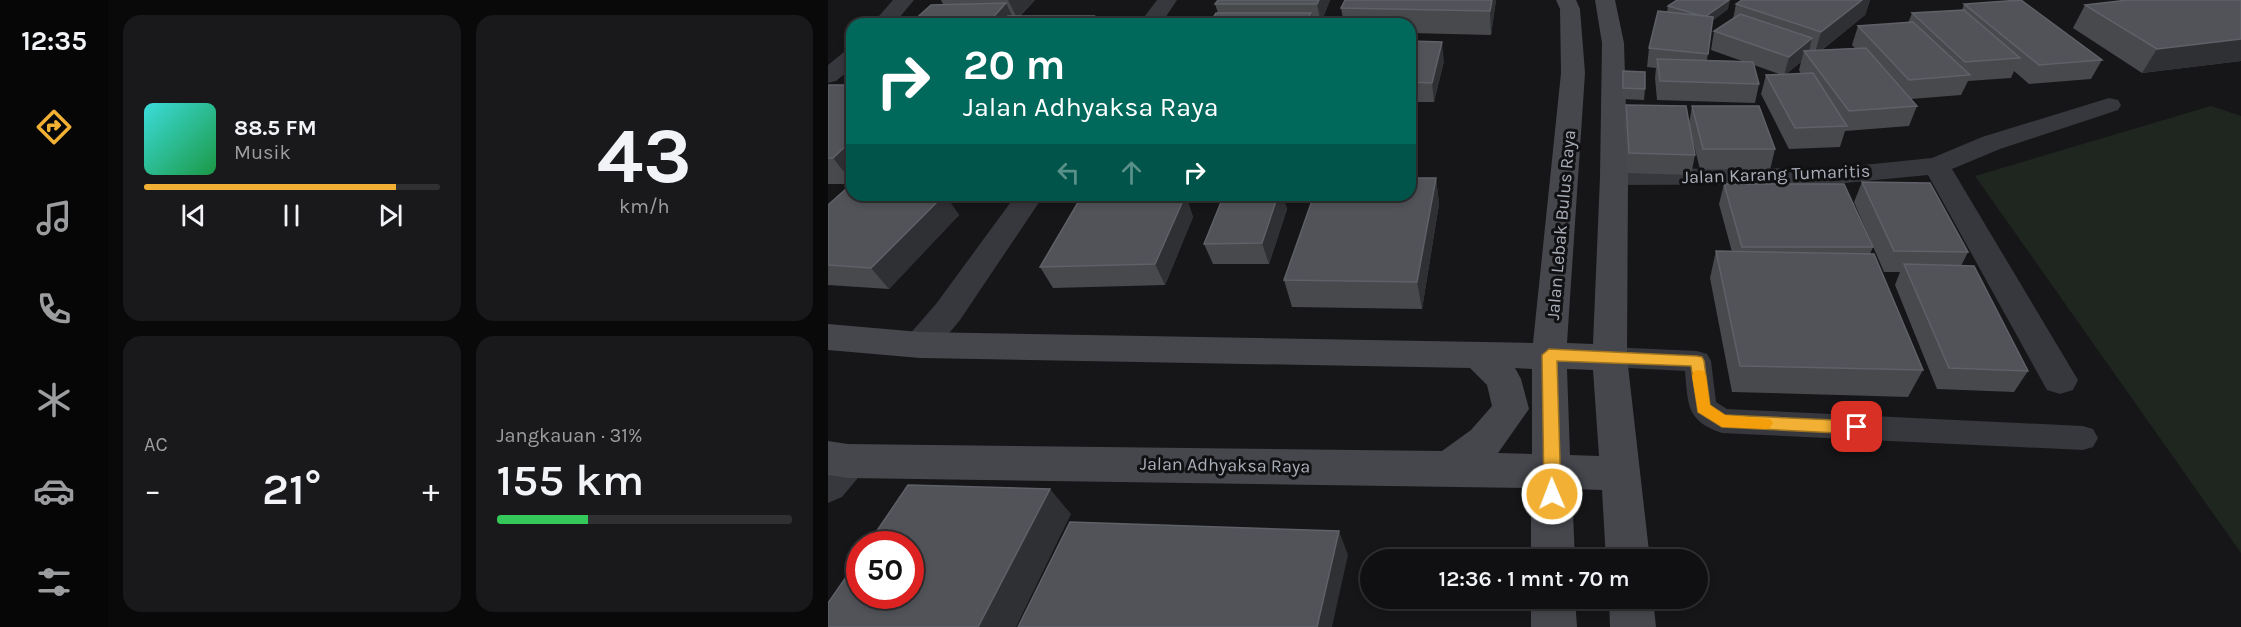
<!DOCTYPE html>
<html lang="id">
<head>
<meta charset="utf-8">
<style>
	:root { --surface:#101012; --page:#19191b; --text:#f1f3f6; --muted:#9c9d9f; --line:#303032; --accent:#f2b134 }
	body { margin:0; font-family:Karla,sans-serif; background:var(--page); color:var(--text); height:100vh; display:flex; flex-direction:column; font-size:22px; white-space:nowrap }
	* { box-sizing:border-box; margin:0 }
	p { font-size:20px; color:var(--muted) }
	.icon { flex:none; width:33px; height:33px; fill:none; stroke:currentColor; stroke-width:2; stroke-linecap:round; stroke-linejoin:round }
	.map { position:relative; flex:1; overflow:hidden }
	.details { display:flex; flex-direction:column; gap:15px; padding:15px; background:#09090a; width:720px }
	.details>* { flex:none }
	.top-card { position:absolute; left:18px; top:18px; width:570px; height:183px; border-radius:18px; box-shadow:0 3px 9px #0003,0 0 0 2px var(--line); background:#00695c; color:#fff; overflow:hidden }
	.speed { position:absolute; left:18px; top:531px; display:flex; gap:12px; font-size:30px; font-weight:700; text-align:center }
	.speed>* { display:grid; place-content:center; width:78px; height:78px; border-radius:50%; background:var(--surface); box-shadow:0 3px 9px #0003,0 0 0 2px var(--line); line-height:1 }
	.speed .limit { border:9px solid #d22; background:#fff; color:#111 }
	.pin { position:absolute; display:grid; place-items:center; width:51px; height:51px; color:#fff; margin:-26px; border-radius:12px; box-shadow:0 3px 9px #0006 }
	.me { position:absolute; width:66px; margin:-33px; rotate:359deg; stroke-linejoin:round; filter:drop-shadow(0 0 4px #0008) }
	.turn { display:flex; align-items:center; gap:21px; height:126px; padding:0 18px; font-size:27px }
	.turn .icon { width:78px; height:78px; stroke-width:2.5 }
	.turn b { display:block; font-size:42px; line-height:51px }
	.lanes { display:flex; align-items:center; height:57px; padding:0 18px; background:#0003; justify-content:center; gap:30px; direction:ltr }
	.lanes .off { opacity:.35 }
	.big { font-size:45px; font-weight:600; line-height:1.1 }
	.details .card { flex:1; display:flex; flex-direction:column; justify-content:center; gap:9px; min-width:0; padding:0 21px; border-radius:18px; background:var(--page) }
	.details .dial { align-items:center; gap:0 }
	.dial b { font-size:78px; line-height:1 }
	.song { display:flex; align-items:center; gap:18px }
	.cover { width:72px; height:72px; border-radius:9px; background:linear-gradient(135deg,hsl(180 70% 55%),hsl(140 70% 35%)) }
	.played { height:6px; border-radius:3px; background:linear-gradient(90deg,var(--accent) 85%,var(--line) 85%) }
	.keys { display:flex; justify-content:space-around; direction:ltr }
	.heat { display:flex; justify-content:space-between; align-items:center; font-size:33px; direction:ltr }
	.charge { height:9px; border-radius:4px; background:linear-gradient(90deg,#34c759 31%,var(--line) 0) }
	.details .tiles { flex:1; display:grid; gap:15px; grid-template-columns:repeat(2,1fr) }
	.trip { position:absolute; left:532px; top:549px; width:348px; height:60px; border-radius:30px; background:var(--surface); box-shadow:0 3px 9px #0003,0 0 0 2px var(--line); font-weight:600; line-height:60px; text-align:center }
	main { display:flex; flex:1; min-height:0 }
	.menu { display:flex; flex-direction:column; width:108px; justify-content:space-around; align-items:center; background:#060607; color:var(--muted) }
	.menu .icon { width:42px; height:42px }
	.menu .selected { color:var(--accent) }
	.menu b { font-size:27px; color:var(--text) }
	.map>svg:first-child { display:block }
	.green { fill:#1e261f }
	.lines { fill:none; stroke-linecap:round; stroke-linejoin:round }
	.service { fill:#37383d; fill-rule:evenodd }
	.minor { fill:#37383d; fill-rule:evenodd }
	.secondary { fill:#45474d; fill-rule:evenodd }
	.wall { fill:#47494d; fill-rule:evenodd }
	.shaded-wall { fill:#2f3033 }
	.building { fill:#525359; stroke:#5f6168; stroke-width:1.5 }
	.route { fill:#f2b134; stroke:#9d7322; stroke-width:1.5 }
	.slow { fill:#f59e0b }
	.labels { text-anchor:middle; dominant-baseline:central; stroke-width:6; stroke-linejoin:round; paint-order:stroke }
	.street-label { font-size:18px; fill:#a8adb8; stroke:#111113 }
</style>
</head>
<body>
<main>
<nav class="menu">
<b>12:35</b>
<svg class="icon selected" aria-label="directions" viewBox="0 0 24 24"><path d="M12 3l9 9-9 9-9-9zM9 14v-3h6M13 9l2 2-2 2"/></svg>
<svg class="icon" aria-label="music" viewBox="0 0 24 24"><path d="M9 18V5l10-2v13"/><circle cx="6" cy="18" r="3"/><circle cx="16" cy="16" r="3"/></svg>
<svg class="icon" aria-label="phone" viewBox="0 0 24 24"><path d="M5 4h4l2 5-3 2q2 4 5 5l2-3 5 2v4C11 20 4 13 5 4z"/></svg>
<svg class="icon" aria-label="climate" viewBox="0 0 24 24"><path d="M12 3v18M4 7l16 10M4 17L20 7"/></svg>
<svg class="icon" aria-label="car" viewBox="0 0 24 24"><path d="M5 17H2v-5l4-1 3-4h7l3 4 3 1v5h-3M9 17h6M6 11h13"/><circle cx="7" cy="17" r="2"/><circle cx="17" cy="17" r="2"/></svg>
<svg class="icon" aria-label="filters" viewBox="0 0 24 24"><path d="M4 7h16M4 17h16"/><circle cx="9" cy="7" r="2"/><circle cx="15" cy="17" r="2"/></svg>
</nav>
<section class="details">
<div class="tiles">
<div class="card">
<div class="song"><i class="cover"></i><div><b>88.5 FM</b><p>Musik</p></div></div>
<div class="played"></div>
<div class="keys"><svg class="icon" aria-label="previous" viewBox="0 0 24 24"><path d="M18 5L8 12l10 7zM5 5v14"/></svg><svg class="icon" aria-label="pause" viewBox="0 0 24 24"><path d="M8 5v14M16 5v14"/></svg><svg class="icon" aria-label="next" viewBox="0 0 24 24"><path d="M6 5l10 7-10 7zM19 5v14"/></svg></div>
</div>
<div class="card dial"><b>43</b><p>km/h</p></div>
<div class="card"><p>AC</p>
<div class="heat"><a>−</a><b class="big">21°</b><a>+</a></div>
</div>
<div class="card"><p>Jangkauan · 31%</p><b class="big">155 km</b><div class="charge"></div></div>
</div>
</section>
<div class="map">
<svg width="1413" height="627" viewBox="0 0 1413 627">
	<rect width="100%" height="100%" fill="#161618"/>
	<path class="green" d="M1383,106l30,10v437l-266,-377z"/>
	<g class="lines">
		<path class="service" d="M782,347l87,4 10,3 4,7 5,41 11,7 356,17 10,3 5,9 -5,9 -10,3 -361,-17c-36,-12 -34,-29 -37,-62l-75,-4 -10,-3 -3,-7 3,-7z"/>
		<path class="minor" d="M65,0h21l-20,24h-22z
			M329,0h20l-16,24h-22z
			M24,50v18l-16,13 -8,2v-18l16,-13z
			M1281,98l9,2 3,5 -3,5 -118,39 -48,20 126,211 -5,10 -13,4 -13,-4 -119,-215 -94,9 -220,1 -10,-2 -4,-6 4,-6 10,-2 220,-1 98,-10 50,-21z
			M188,195h28l-84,125 -28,34 -12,4 -12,-4 -5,-9 5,-9 28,-32z
			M20,444l14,5 6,12 -6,12 -20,24 -14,6v-47l6,-7z"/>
		<path class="secondary" d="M728,0h20l4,9 5,64 -18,270 26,1 7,-167 2,-134 -7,-43h20l9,43 4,134 -1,180 23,203h-44l-4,-70 -30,-1 3,71h-44v-72l-683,-10 -20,-3v-34l20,3 594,7 29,-21 21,-24 -5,-21 -17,-17 -550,-10 -92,-8v-26l92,8 613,11 28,-270 -1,-64zM687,368l17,1v85l-34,-1 31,-44 -8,-30zM739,369l26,1 6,86 -29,-1z
			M703,598h44l2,29h-46z
			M781,598h44l3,29h-46z"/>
	</g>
	<path class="wall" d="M113,0h94l-15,16 -110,8 33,-20z
		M390,0h112l-9,23h-8l1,1h-105l9,-11 -3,-9z
		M517,0h151l-5,35 -81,-2v-9h-66l-3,-16z
		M914,0h128l-5,15 -43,35 33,-2 -3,-3 6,-19 50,-3 4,-10 50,-3 2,-6 138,56 -11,19 -62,5 -15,-13 -3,7 -43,3 -7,14 -50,4 6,7 -8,20 -64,5 -5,16 -51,2 -28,-55 5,-19 13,-1 -25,-9 5,19 -4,19 -98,-3 -2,-22 1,-10 -9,-1 2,-19 18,-36 1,-6 60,3 -16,12 -5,39 35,1 -31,-11 3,-19 19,-12 3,-15zM973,62l-2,8 2,4h-15z
		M1413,0v61l-99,12 -69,-45 12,-23z
		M582,41l34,20 -10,41h-24z
		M795,71l22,18 -1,11 -22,-1z
		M0,85h24v99h-24z
		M798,105l63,19 3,-18 83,43 -5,21 -70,-1 -9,-35 4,21 -4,20 -64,-2 -3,-49z
		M608,178l3,26 -17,105 -130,-2 -8,-27z
		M1034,182l106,70 -7,14 67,105 -14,21 -77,-3 -42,-104 5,-13h-16l-30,-70z
		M896,184l149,63 -3,7 53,116 -15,27 -176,-5 -22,-114 6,-27 16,1 -13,-48z
		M24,195h93l14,20 -70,74 -61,-4v-80z
		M263,195h191l5,14 -18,55h-56l-9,-20 17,-43 -34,-1 6,17 -28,68 -112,3 -13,-21 67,-69h-15z"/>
	<path class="shaded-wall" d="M180,0h27l-18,18z
		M491,0h11l-9,23 -4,-19z
		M664,0h4l-5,35 -1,-24z
		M901,0h1l-2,9 -25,18 2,-10z
		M1034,0h8l-5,15 -51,41 7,-24z
		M178,3l9,19 -2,2h-26z
		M483,13l3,11h-8z
		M266,16l4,8h-11z
		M984,38l-4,18 -4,-5 -3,11 -17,14 5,-19z
		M1413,39v22l-99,12 15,-24z
		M614,42l2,19 -10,41 -2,-19z
		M24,140v42l-19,-24z
		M608,178l3,26 -17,105 -5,-27z
		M116,195h1l14,20 -70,74 -18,-21z
		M450,195h4l5,14 -18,55 -7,-21z
		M357,196l8,21 -28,68 -10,-21z
		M222,489l21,25 -55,113h-38z
		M511,531l9,24 -16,72h-15z"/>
	<path class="building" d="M390,0h101l-2,4h-102z
		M517,0h147l-2,11 -149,-3z
		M849,0h52l-23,16 -7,-1 -31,-9z
		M914,0h120l-41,32 -85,-28z
		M1193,0l81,60 -63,5 -75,-61z
		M1300,0h113v39l-84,10 -72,-44z
		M178,3l-19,21h-77l21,-19z
		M1136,10l56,48 -55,4 -53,-49z
		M830,11l55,6 -5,37 -59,-6z
		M388,13h95l-5,11h-97z
		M912,14l72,24 -23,19 -75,-26z
		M180,16h86l-7,8h-88z
		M1085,22l57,53 -61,5 -51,-54z
		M582,41l32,1 -10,41 -22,-1z
		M1038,48l51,58 -68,5 -45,-60z
		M829,59l96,3 6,22 -99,-3z
		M795,71l22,1v17l-22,-1z
		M985,73l34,53 -52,2 -29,-53z
		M0,85h24v55l-19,18h-5z
		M798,105l60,1 9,49 -66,-2z
		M864,106h67l16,43h-72z
		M582,178h26l-19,104 -133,-2 30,-85h96z
		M1034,182l68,1 38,69 -74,-1z
		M896,184h120l29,63h-131z
		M18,189h6v6h92l-73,73 -43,-3v-60z
		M396,195h54l-16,48 -58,1z
		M357,196l-30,68 -115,3 40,-68z
		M888,251l158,3 49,116 -183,-4z
		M1076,264l70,2 54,105 -79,-3z
		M80,485l142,4 -72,138h-150v-24l32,-46v39h50v-52h-42z
		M242,522l269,9 -22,96h-299z"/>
	<path class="route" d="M721,349l148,7 5,1 2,4 6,44 15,10 132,6 6,2 2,4 -2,5 -6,2 -135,-7 -24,-15 -7,-46 -134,-5 4,133 -3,5 -6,2 -6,-2 -2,-5 -2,-139z"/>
	<path class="slow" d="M871,370l5,1 2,5 4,29 15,10 45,4 3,4 -3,5 -5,1 -43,-2 -24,-15 -6,-36 2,-5z"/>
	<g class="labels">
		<g class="street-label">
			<text transform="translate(948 174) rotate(-2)">Jalan Karang Tumaritis</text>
			<text transform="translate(733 225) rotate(-85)">Jalan Lebak Bulus Raya</text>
			<text transform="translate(397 465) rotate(1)">Jalan Adhyaksa Raya</text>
		</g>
	</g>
</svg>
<div class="speed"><div class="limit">50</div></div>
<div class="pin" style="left:1029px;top:427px;background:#d93025"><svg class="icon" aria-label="arrive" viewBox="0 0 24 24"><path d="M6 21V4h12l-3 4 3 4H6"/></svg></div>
<svg class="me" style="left:724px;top:494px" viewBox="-20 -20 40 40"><circle r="17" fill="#f2b134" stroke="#fff" stroke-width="3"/><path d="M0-11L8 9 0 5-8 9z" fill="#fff"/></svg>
<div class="trip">12:36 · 1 mnt · 70 m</div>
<div class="top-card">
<div class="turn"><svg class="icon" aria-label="right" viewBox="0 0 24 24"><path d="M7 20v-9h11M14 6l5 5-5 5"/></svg><div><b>20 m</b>Jalan Adhyaksa Raya</div></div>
<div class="lanes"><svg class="icon off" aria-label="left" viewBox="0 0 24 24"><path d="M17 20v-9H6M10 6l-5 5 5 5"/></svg><svg class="icon off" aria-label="ahead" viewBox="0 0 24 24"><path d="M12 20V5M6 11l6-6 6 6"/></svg><svg class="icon" aria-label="right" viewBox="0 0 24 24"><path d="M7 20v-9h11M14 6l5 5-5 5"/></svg></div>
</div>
</div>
</main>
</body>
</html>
